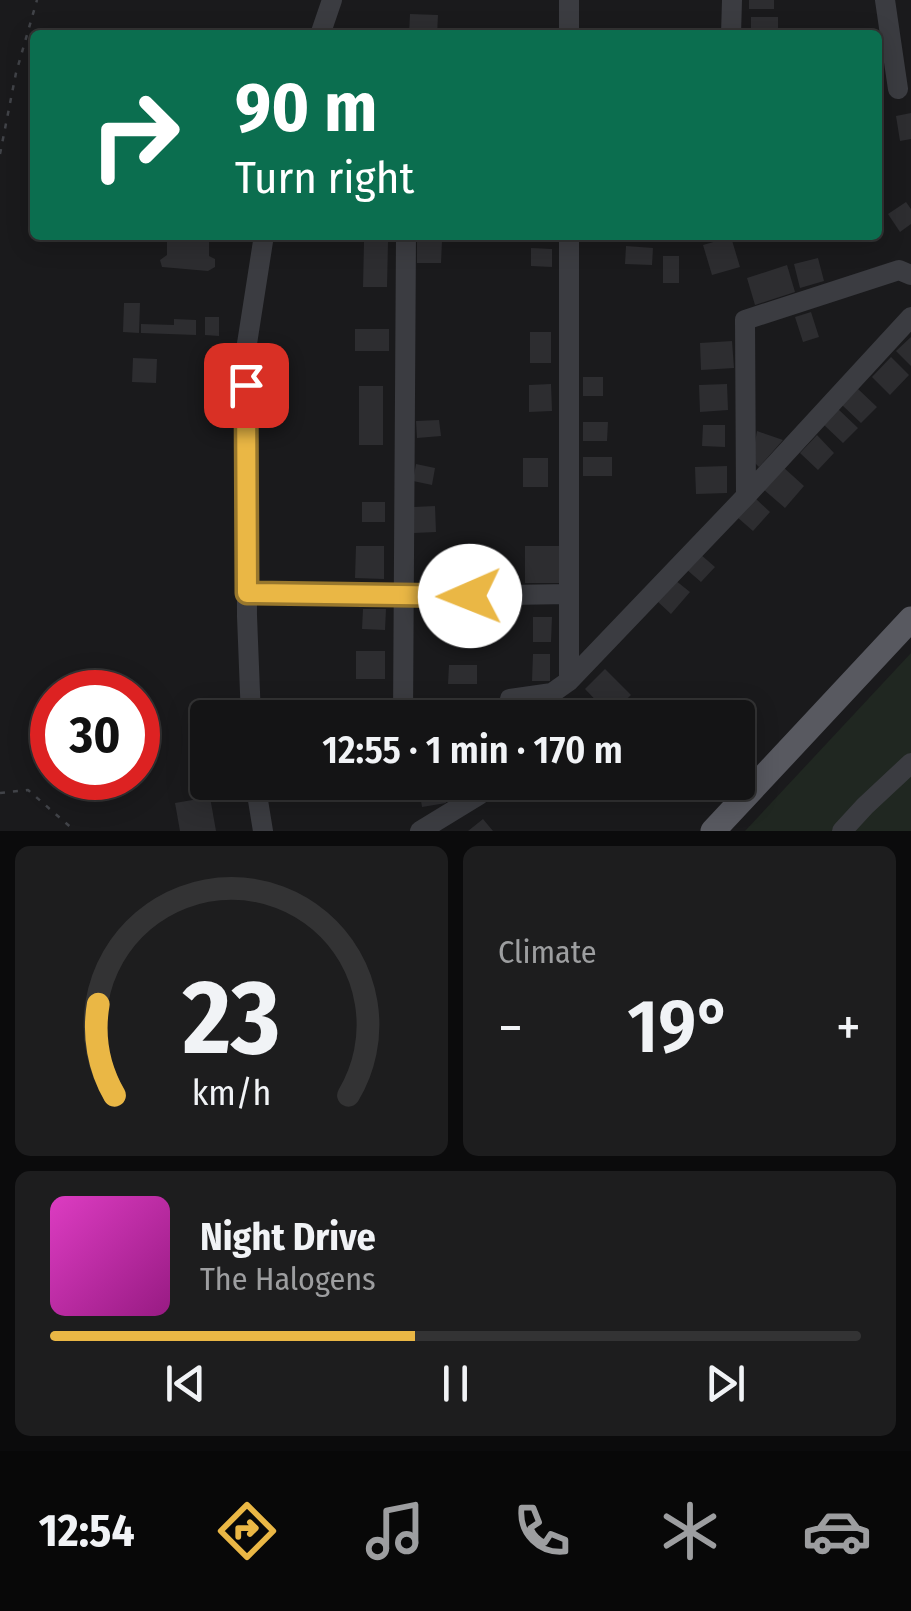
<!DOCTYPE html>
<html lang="en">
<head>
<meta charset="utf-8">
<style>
	:root { --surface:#141415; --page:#1d1d1e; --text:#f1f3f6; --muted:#9d9ea0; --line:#333334; --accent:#eab745 }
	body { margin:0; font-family:"Fira Sans Condensed",sans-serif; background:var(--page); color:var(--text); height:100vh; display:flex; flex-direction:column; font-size:38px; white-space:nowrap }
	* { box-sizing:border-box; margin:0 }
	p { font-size:32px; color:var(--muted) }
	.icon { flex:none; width:55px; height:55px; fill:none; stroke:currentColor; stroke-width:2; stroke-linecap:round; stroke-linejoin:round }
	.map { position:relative; height:831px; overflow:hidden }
	.details { display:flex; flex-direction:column; gap:15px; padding:15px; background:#0b0b0c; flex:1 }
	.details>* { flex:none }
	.guide { position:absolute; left:30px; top:30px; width:852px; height:210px; border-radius:10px; box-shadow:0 5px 25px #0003,0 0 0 2px var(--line); background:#0b6e4f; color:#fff; overflow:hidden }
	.speed { position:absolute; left:30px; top:670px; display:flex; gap:20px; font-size:50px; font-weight:700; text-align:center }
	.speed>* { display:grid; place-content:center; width:130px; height:130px; border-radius:50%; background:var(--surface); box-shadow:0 5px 25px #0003,0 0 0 2px var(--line); line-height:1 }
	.speed .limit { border:15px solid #d22; background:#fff; color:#111 }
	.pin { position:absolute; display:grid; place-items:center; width:85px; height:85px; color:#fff; margin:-42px; border-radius:20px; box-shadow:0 5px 15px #0006 }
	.me { position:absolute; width:110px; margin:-55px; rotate:269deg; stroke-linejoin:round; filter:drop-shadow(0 0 8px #0008) }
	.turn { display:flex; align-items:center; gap:35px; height:210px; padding:0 40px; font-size:45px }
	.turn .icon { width:130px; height:130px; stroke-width:2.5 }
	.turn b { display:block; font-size:70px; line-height:85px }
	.big { font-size:75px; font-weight:600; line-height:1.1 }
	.details .widget { flex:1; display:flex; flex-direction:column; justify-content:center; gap:15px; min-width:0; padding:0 35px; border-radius:15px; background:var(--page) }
	.details .dial { align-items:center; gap:0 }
	.dial svg { height:260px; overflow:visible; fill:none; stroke:var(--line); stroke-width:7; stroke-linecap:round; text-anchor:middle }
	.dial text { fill:var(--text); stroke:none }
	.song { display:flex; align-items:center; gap:30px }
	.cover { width:120px; height:120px; border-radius:15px; background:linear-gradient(135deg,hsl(310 70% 55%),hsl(310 70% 35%)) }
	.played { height:10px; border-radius:5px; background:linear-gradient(90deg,var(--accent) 45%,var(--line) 45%) }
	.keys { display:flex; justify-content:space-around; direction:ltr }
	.heat { display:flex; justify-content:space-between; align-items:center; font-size:55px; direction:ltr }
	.details .tiles { flex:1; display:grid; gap:15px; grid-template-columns:1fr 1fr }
	.widget:last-child { grid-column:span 2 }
	.trip { position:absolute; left:190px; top:700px; width:565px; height:100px; border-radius:10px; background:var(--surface); box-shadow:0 5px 25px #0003,0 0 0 2px var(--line); font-weight:600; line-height:100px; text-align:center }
	.dock { display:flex; height:160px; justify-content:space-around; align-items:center; background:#080808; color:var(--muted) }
	.dock .icon { width:70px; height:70px }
	.dock .current { color:var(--accent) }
	.dock b { font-size:45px; color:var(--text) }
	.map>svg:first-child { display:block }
	.green { fill:#202721 }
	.building { fill:#2d2d30 }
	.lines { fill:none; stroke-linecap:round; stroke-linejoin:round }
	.path { stroke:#414348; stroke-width:2.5; stroke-dasharray:5 8; stroke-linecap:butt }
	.minor { stroke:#3b3c41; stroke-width:20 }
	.major { stroke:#585960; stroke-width:25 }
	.route-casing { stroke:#98772d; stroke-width:25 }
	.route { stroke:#eab745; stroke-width:18 }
</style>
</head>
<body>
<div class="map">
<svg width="911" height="831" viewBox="0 0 911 831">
	<rect width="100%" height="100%" fill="#1a1a1c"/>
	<path class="green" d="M911,653v178h-166z"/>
	<path class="building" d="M749,0h25v9h-25z
		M410,14l28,1 -1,20h-28z
		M751,17h27v15h-27z
		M911,113v26l-11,2 -4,-25z
		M906,202l5,7v15l-11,8 -12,-18z
		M172,235h33v6l4,1v14l6,3v8l-7,4 -46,-4 -2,-7 7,-5v-15h5z
		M731,237l9,30 -28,8 -9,-30z
		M417,241h25l-1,22h-24z
		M364,242h24l-1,45h-24z
		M626,246l27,2 -1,17 -27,-1z
		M531,248l21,1v18l-21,-1z
		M663,256h16v27h-16z
		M818,258l6,23 -24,7 -6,-24z
		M787,265l8,27 -40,13 -8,-27z
		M124,303h16l-1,30 -16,-1z
		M811,312l8,25 -16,5 -8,-25z
		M205,317h14v19l-14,-1z
		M174,319l22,1v15l-55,-2v-9l33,1z
		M355,329h34v22h-34z
		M530,332h21v31h-21z
		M911,337v29l-15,-15z
		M732,341l2,27 -33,2 -1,-27z
		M891,357l18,18 -19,20 -18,-18z
		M133,358l24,1 -1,24 -24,-1z
		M583,377h20v19h-20z
		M551,384l1,27 -23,1v-27z
		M727,384l1,26 -28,2 -1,-27z
		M359,386h24v59h-24z
		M858,389l19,18 -16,16 -19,-18z
		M838,409l20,19 -15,15 -20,-19z
		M439,420l2,16 -24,2 -1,-17z
		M583,422h25l-1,19h-24z
		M703,425h22v22l-23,-1z
		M757,431l26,9 -24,27 -7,-7z
		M817,435l17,18 -16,17 -18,-17z
		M583,457h29v19h-29z
		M523,458h25v29h-25z
		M416,464l19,4 -3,17 -19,-4z
		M727,466v27l-31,1 -1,-27z
		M783,467l21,19 -19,22 -22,-19z
		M755,498l15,14 -17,19 -16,-14z
		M362,502h23v20h-23z
		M435,506l1,26 -22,1v-26z
		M356,546h28v33l-29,-1z
		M525,546h34v37h-34z
		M482,553v21h-28v-20z
		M700,554l15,13 -14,15 -15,-13z
		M675,580l15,12 -19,22 -14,-13z
		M363,609h23l-1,21 -23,-1z
		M533,617h19l-1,25h-18z
		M452,618h25v25l-25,-1z
		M356,651h29v28h-29z
		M533,654h17v27h-18z
		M449,665h28v19h-29z
		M605,669l26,26 -21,20 -25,-26z
		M518,712l35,2v4h-35z
		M418,782h24l4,21 -24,4z
		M506,782h29l-12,15z
		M210,797l6,34h-36l-5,-28z
		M483,819l10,12h-25z"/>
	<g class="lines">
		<path class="path" d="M0,154l16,-81 21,-73
			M0,793l28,-3 47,41"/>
		<path class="minor" d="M569,0v35
			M885,0l13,89
			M320,35l12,-35
			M731,35l1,-35
			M569,235v446
			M746,496l-1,-176 154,-50 12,5
			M247,593l156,4 166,-3
			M251,718l-4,-102 -1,-266 18,-115
			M403,718l3,-483
			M507,718l3,-19 42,-6 17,-12 177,-185 165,-179
			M255,782l8,49
			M420,831l59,-36 7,-13
			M842,831l23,-25 46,-43"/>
		<path class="major" d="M713,831l198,-212"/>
	</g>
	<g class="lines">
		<g class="route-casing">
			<path id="route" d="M246,385l1,208 223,3"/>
		</g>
		<use href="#route" class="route"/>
	</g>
</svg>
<div class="speed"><div class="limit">30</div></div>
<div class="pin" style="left:246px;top:385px;background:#d93025"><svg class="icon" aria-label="arrive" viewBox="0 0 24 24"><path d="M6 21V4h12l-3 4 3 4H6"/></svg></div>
<svg class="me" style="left:470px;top:596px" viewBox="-20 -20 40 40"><circle r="19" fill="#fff"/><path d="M0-13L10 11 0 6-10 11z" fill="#eab745"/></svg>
<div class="trip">12:55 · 1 min · 170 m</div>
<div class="guide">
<div class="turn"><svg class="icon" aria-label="right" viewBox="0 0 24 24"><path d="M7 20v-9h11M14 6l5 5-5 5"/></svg><div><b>90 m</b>Turn right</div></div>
</div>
</div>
<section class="details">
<div class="tiles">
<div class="widget dial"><svg viewBox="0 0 100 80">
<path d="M14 69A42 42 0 1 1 86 69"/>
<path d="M14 69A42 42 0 0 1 9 41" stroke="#eab745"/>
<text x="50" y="56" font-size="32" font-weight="700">23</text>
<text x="50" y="72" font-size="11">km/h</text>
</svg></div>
<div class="widget"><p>Climate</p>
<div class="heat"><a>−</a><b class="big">19°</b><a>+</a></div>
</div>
<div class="widget">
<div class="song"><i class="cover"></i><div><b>Night Drive</b><p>The Halogens</p></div></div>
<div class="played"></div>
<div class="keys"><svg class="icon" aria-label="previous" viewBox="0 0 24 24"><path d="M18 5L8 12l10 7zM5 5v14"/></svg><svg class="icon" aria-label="pause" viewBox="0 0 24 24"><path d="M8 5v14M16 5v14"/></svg><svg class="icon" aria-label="next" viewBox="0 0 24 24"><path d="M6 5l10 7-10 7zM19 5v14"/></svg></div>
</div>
</div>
</section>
<nav class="dock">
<b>12:54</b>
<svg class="icon current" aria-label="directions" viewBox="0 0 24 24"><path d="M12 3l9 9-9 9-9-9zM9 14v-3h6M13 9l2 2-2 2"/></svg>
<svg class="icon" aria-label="music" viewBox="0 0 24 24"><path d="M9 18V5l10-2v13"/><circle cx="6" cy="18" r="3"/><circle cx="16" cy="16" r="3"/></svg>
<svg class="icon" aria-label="phone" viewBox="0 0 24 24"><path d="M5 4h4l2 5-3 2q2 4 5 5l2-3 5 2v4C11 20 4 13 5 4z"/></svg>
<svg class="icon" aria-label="climate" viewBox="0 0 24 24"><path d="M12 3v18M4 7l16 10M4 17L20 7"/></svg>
<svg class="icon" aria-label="car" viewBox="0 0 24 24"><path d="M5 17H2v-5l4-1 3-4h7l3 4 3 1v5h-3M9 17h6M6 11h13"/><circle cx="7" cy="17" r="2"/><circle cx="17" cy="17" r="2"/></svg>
</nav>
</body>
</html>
